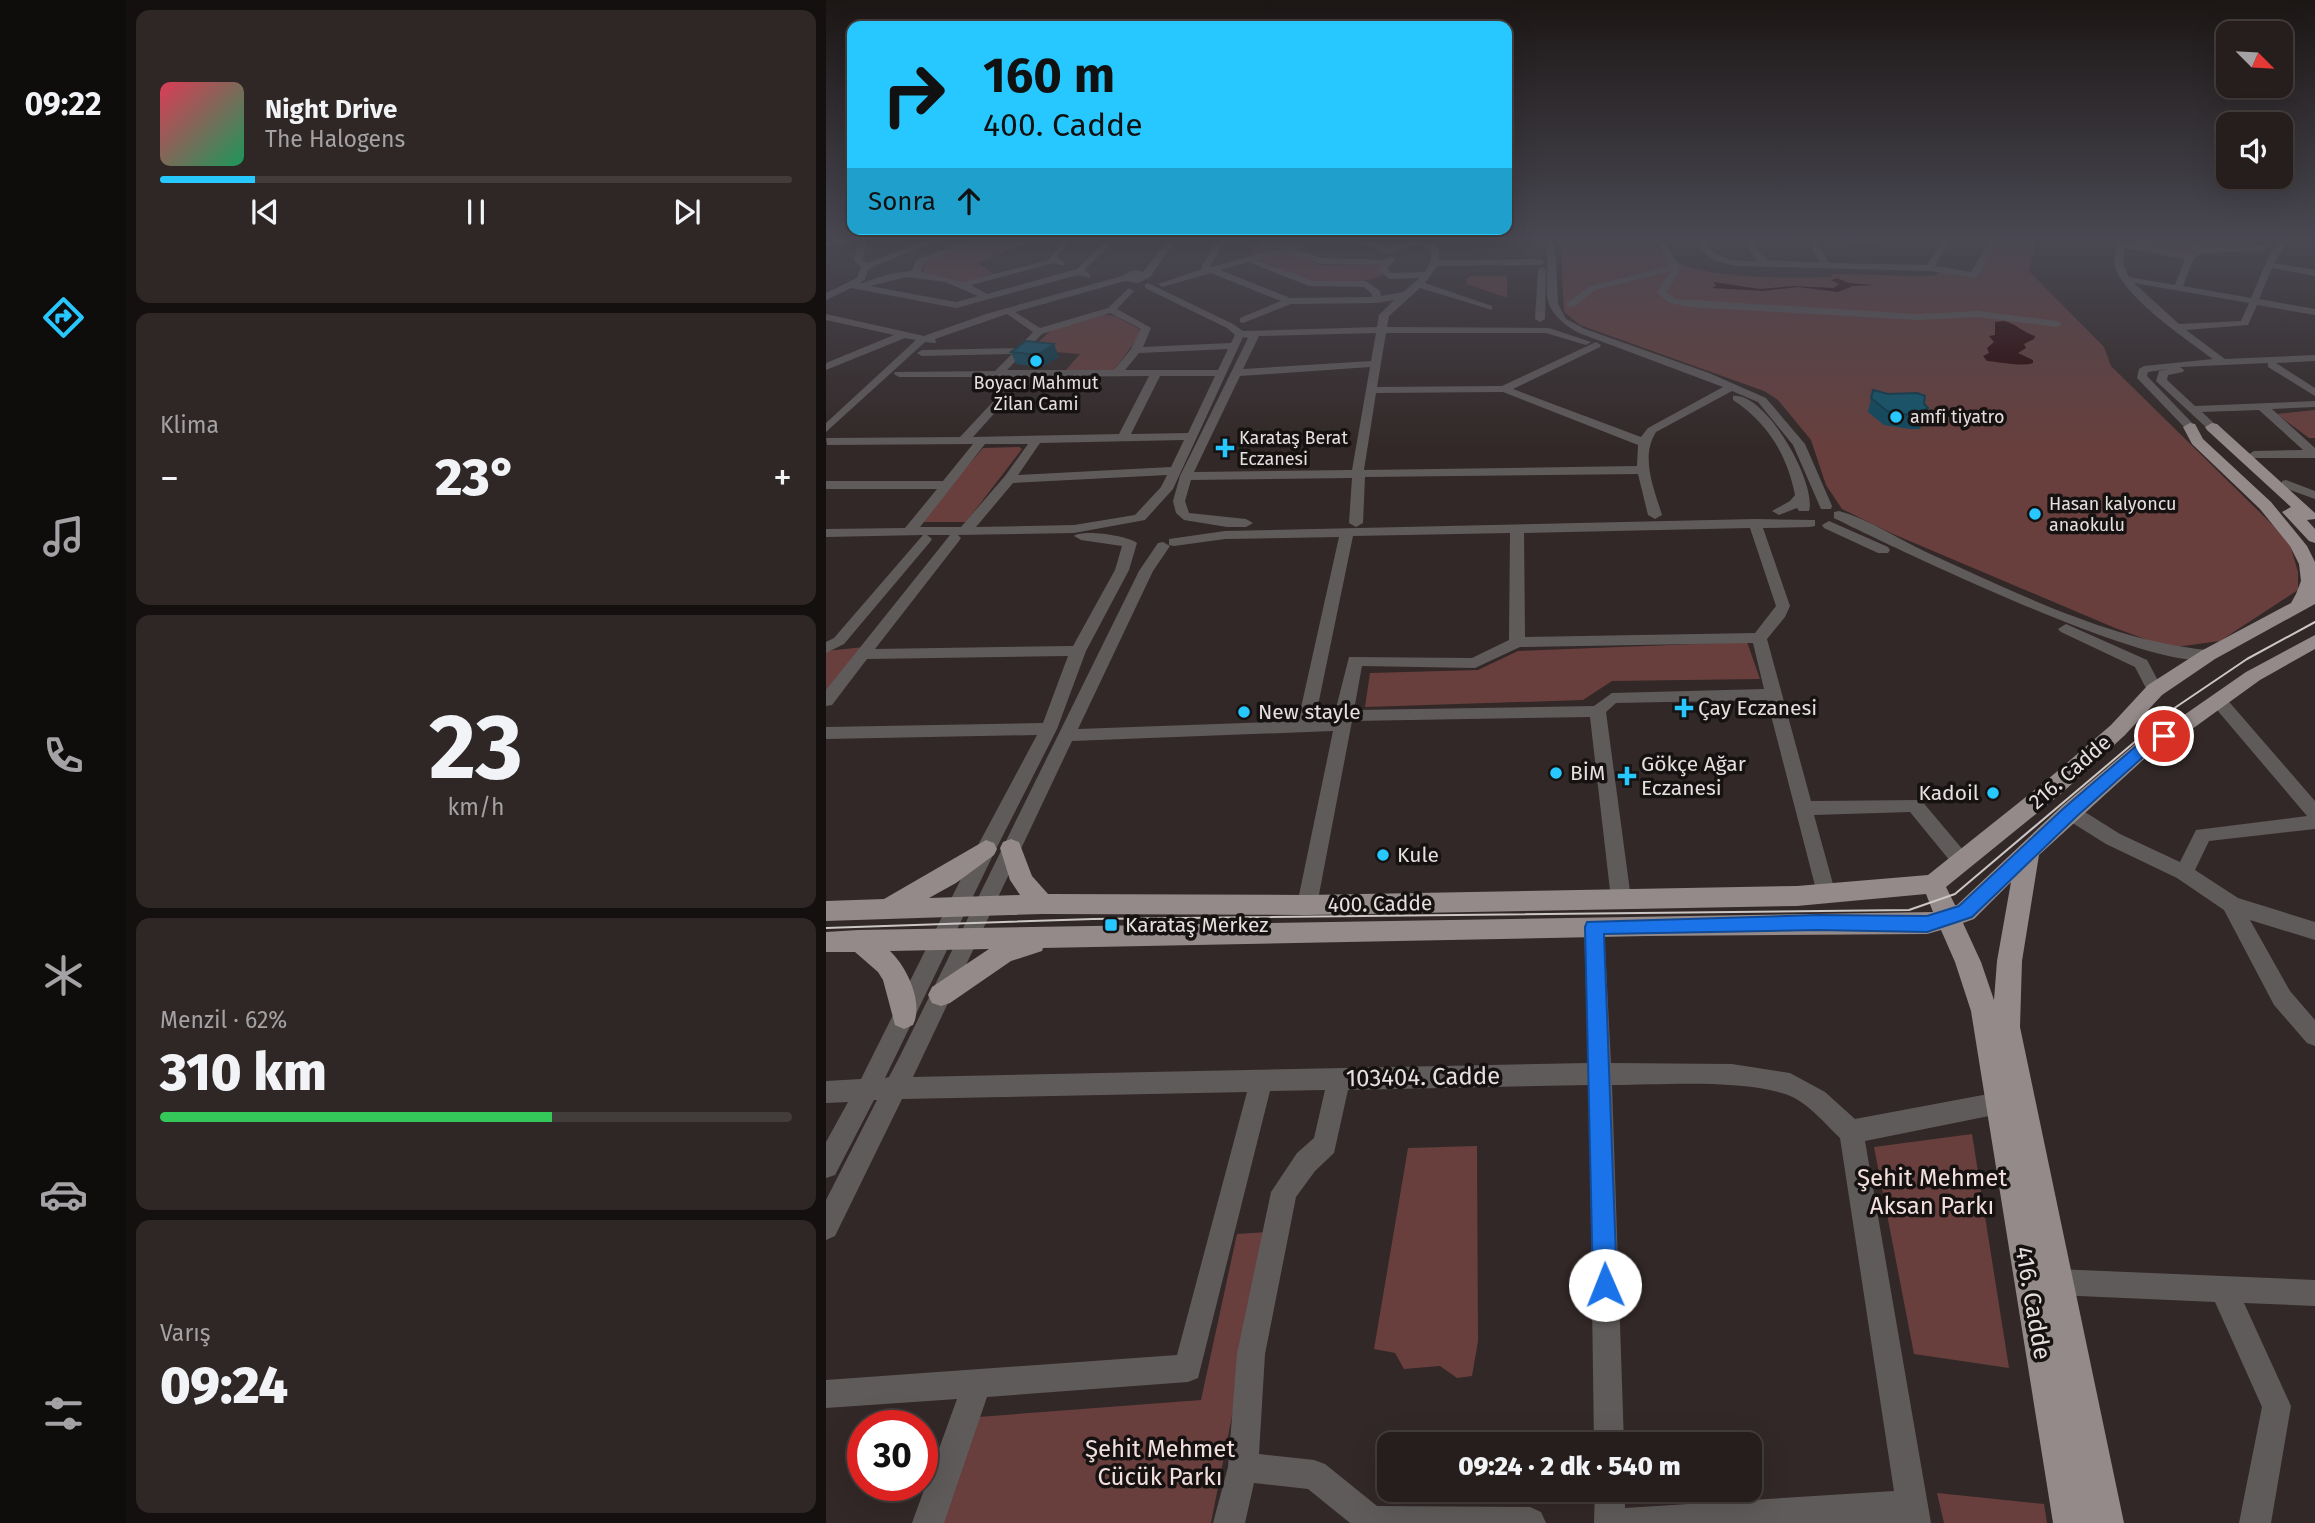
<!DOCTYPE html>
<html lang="tr">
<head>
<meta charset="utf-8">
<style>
	:root { --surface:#261e1d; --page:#2e2726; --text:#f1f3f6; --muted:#a4a2a4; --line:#423c3b; --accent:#27c8ff }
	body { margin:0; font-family:"Fira Sans",sans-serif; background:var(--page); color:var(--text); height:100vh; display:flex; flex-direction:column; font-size:26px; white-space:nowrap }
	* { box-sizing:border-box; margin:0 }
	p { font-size:23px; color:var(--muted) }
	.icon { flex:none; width:38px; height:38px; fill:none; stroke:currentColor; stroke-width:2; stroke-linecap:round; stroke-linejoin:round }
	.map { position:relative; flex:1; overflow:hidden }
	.panel { display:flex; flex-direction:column; gap:10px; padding:10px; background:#151010; width:700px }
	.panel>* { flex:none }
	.banner { position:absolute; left:21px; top:21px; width:665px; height:214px; border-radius:14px; box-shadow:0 7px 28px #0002,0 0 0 2px var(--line); background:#27c8ff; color:#111; overflow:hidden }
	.needle { width:46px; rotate:114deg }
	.fabs { position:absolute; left:1390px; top:21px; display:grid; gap:14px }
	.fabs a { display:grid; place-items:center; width:77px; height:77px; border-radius:14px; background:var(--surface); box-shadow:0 7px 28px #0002,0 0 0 2px var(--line); font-size:35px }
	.speed { position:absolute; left:21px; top:1410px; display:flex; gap:14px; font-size:35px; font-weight:700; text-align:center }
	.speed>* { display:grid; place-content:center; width:91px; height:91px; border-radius:50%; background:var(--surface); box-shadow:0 7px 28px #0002,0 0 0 2px var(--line); line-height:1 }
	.speed .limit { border:10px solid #d22; background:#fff; color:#111 }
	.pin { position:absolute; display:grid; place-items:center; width:60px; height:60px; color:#fff; margin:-30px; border:4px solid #fff; border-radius:50%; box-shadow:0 2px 7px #0007 }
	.me { position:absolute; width:77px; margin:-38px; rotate:359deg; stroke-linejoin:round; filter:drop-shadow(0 0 5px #0008) }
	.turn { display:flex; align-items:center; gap:24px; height:147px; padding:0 21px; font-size:32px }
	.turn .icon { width:91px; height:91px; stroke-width:2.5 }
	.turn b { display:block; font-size:49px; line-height:60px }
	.then { display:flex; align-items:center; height:66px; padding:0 21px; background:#0003; gap:14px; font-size:26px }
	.big { font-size:52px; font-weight:800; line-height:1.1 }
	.panel .tile { flex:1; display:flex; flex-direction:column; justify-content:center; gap:10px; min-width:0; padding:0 24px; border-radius:14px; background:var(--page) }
	.panel .dial { align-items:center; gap:0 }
	.dial b { font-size:91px; line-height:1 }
	.song { display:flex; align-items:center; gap:21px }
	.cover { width:84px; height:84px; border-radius:10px; background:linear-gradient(135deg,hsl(350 70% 55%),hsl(150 70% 35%)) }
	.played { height:7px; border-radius:4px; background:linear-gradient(90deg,var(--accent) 15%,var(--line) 15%) }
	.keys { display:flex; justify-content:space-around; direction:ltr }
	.heat { display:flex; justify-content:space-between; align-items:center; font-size:38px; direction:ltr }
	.charge { height:10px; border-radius:5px; background:linear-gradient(90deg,#34c759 62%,var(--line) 0) }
	.trip { position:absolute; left:551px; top:1432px; width:385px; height:70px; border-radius:14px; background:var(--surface); box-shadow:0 7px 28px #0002,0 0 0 2px var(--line); font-weight:800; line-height:70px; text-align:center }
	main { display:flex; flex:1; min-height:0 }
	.tab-bar { display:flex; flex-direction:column; width:126px; justify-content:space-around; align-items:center; background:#0f0c0c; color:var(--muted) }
	.tab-bar .icon { width:49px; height:49px }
	.tab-bar .on { color:var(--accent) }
	.tab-bar b { font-size:32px; color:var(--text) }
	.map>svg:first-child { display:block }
	.green { fill:#683f3d }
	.water { fill:#290002 }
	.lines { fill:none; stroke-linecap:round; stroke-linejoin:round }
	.minor { fill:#605b5b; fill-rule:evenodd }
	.major { fill:#948a8a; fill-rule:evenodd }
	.tram { stroke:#ccc6c5; stroke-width:2 }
	.wall { fill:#0e4a5f }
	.shaded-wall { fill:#0b3c4d }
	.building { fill:#10566e; stroke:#0b3c4d; stroke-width:2 }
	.route { fill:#1a73e8; stroke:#114b97; stroke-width:2 }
	.poi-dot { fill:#27c8ff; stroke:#161212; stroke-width:2.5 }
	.labels { text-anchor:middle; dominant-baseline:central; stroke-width:7; stroke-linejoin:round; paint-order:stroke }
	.far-poi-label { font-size:18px; fill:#e5dfde; stroke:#161212; text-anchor:start }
	.poi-label { font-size:21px; fill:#e5dfde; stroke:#161212; text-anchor:start }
	.street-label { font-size:21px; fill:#e5dfde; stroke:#161212 }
	.near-street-label { font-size:24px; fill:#e5dfde; stroke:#161212 }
	.near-park-label { font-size:24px; fill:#f2dfde; stroke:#161212 }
</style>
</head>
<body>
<main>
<nav class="tab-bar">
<b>09:22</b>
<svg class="icon on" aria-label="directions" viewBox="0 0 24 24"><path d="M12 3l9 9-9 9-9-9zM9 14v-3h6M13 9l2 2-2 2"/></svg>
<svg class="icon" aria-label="music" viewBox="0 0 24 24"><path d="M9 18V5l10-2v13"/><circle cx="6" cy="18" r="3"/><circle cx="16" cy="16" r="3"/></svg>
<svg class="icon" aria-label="phone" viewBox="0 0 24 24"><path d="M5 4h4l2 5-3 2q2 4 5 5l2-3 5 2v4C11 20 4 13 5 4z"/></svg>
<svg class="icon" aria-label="climate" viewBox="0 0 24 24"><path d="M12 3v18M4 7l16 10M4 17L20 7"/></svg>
<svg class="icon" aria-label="car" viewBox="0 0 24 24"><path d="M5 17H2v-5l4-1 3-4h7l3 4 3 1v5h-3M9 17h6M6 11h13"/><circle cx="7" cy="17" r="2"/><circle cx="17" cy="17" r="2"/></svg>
<svg class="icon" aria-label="filters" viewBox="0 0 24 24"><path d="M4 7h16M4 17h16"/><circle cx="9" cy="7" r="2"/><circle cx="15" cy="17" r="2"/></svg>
</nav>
<section class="panel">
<div class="tile">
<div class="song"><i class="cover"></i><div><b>Night Drive</b><p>The Halogens</p></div></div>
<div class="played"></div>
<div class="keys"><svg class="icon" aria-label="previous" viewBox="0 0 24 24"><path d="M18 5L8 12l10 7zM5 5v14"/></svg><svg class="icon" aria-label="pause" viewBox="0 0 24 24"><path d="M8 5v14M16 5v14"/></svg><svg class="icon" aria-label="next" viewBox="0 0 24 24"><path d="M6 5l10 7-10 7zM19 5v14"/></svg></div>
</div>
<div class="tile"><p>Klima</p>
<div class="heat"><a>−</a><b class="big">23°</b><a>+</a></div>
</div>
<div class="tile dial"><b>23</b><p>km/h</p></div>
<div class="tile"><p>Menzil · 62%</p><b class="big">310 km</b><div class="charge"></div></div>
<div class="tile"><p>Varış</p><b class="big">09:24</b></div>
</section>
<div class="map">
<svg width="1489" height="1523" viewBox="0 0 1489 1523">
	<rect width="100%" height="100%" fill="#322827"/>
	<path class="green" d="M166,236h77l-6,5 -37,2 -48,20 17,12 -31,8 -40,-9 -2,-11z
		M438,236h59l-74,19z
		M731,236h92c3,4 6,10 9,14 27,31 135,28 174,27v-3l93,2 12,-1 1,-4 38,5 25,-40h35l-7,35 75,76 7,19 178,175 9,31v18l-78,51 -51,7 -54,-20 -222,-94 -51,-25 -16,-24 -15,-45 -33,-40 -14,-9 -184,-66 -16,-13 -3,-62z
		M1302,236h43l23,13 -4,7 -54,-10 -1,-5z
		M459,251l36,14h63l-2,11 -19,5h-53l-53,-22z
		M644,276h37v22l-40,-14 -1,-5z
		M275,314l14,2 28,15 -29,39h-48l14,-16 -51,-4 25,-22z
		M1489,410v28h-6l-32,-24z
		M193,447l3,2 -56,73h-47l64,-74z
		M921,642l13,37 -148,2 -29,19 -218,7 5,-34 108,-3 40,-19z
		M38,647l-38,50v-46z
		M1146,1134l37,234 -95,-14 -40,-207z
		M651,1146l1,195 -6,35 -15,2 -17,-12 -36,3 -9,-16 -21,-4 34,-201z
		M442,1232l-57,291h-270l37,-106 223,-17 36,-166z
		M1111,1493l107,11 3,19h-103z"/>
	<path class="water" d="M1011,278l12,5 24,2 -20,1 -15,6 -40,-5 -35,4 -51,-3 4,-2 -2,-4 46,7 34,-3 39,2 6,-4 -8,-4z
		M1178,321c13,3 18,11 31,15l-1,3 -10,5 2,4 -8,5 15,7v3c-11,4 -34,-1 -46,-2l-4,-5 6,-3 -2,-5 7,-6 -5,-6 6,-1v-13z"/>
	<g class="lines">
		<path class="minor" d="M27,236h16l-7,24 5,3 72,-27h12l-74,29 -9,5 -3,9 -6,5 30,-10 23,-3 4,-11 64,-24h12l-69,27 -2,9 42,10 86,-22 18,-24h8l-18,21 7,5v4l-10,-3 -83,22 16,9 90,-25 34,-33h9l-34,32 -1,3 5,3v4l-12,-3 -122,33 -105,-20 -25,12v-7l31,-15 4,-11 -7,-6 4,-21 -32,6v-4zM81,277l38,5 33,14 -22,6 -86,-16z
			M345,236h8l-29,41 -12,6 -13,-2 -110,31 25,16 68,-20 21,-20 5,3 -17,18 34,19 -8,19 88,-4 4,-8 -8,-7 -82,-40v-4l3,-1 85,41 10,7 134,-4 2,-12 15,-15 -18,3 -85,1 -48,19 -3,-1v-4l41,-17 -70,-28 -49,14 -4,-3 45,-15 -2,-2 20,-31h8l-19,30 2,1 110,-31h13l-41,13 28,9 63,2 6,-4 4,3 -8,10 4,4 34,-1 6,-12v-10l-13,-6 -31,9 -47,-17h12l35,11 23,-6 -8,-5h11l15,7 20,-7h12l-25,10 4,3v11l102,-1 4,3 -4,3 -104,1 -12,17 67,23v4l-72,-22 -31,28 -2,11 162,1 42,14 -5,3 -40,-12h-160l-9,54 125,-1 94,-44 5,3 -1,2 -87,42 128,48 7,-9 75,-41 -144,-54c-53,-30 -21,-51 -36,-97h8l5,20 2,48 8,15 19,10 124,44 57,25 39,46 27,62 -1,3h-10l-28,-64 -35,-43 -26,-11 -76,41c-16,25 -2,57 6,83l-7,4 -7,-4 -10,-41 -273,3 -2,46 -7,4 -7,-4 3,-45 -161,2 -6,21 4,12 57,6 7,4 -7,4h-19l-43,-7 -8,-7 -3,-12 7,-25 68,-138 -5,-1 -70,152 -28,31 -71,13 -116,2 3,3 -2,3 -84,108 198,-3 42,-76 7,-24 -41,-6 -7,-4c9,-7 54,0 63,7l-8,27 -43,81 -29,78 -61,120 -111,229 4,-1 11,-21 239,-485 19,-28 5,-1 7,4 -17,25 -75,158 220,-8 41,-184 -114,2 -51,7 -5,-1v-6l56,-8 530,-12 60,1v6l-5,1 -47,1 27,78 -5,11 -18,22 44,162 110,-1 48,57 3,5 -3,5 -7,3 -7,-3 -45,-55 -96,3 22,80 -3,6 -7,2 -7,-2 -52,-201 -151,3 -10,9 25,187 -3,6 -7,2 -7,-2 -3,-6 -21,-182 -238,4 -35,184 -3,6 -7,2 -7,-2 -3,-6 36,-174 -261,10 -159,336 675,-14 -4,-136 3,-6 7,-2 7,2 3,6 7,136 121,1 58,9 35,19 30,27 144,-27 8,3 4,8 -4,8 -8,3 -134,27 66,382h-337l1,-34h30v19l269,-17 -54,-353c-16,-15 -33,-37 -55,-44 -48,-15 -122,-9 -173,-9l12,359h-30l-5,-359 -241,5 -14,63 -19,18 -19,26 -31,157 -6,100 55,6 11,4 52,42 153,1 11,5 5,11h-196l-42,-34 -54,-6 -9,40h-32l15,-56 9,-113 34,-162 26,-39 17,-15 11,-48 -55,1 -72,287 -10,4 -201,15 -43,126h-32l45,-124 -131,9v-28l351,-25 70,-263 -345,7 -67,137 -9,4v-40l51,-100h-3l-39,75 -9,3v-36l22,-40 -22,1v-22l35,-2 115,-230 61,-114 -211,4v-12l217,-4 25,-67 -201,3 -35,46 -6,1v-16l124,-155h-23l5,4 -2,3 -86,102 -18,9v-11l8,-4 89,-103 -97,2v-8l79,-1 32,-39h-111v-8h117l30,-37 -146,1 -1,-7 134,-1 56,-60h-117l-5,-3 1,-2 100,-1 17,-17 -90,2 -5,-3 5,-3 96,-2 15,-16 -26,-18 -72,25 1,4 -11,-1 -99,90v-9l90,-83 -11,-2 -79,32v-7l68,-28 -68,-15v-6l98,22 62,-22 136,-38 12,-6 9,2zM459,252l36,12 60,1 -3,4 11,10 31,-1 -17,14 -22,4 -1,-5 -14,-10h-53l-56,-21zM422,262l61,24 55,1 8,7v3l-82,1 -70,-28zM284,313l31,16 -10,20 -17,21h-107l35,-36zM550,333l-5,28 -128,8 16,-33zM402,349l-10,21h-93l14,-17zM544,367l-18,103 -158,2 46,-96zM323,376l-30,58 -146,3 54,-60zM334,376h55l-27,57 -57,1zM677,392l135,53 -1,21 -273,4 12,-77zM358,440l-13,27 -153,8 22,-32zM159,444h43l-23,32 -44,51h-41zM341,475l-6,12 -26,28 -61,10 -98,2 37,-44zM924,528l26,78 -21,27 -230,4 -1,-104zM684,533l-1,107 -37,18 -123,-1 -15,59 1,3 -20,1 38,-184zM927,643l11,46 -152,4 -18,13 -240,4 8,-44 113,2 45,-21z
			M826,236h8l20,31 -1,6 -13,19 10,7 241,15 61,-3 79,10 5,3 -5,3 -79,-10 -61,3 -227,-13 -20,-4 -14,-10 15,-22 -75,19 -23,17h-6v-4l23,-17 81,-20z
			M870,236h8c7,25 32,25 54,25 -8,-7 -11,-14 -10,-25h8l2,14 10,10 52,3 -11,-20 3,-7h8l-3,7 12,20 98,2 18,-29h8l-18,30 36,6 22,-36h8l-23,39 -4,3 -44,-7 -192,-5c-21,-3 -36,-8 -42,-30z
			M997,236h21l35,7 -4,2z
			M1284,236h8l6,7 65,11 6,-3 -24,-15h10l22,12 62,-2 -3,5 -59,2 -9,5 -11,28 68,12 19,-45 14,-17h8l-18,27 41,7v6l-43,-8 -13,31 56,10v6l-58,-10 -9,20 -62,5 39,29 90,-4v6l-39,2 39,25v8l-47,-29v-4l-88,4 4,3 -1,2 -15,3 -1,5 28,26 120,-5v6l-43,2 43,39v10h-65l-2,-3 6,-4 49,-1 -44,-40 -57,2 16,15 -10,2 -52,-48 3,-10 9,-2 -20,3 -1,4 49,51 -10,2 -49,-51 2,-9 5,-3 69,-7c-26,-19 -89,-62 -98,-92 -2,-7 1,-15 2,-22zM1299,248l60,11 -10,26 -46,-8 -6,-13zM1308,283l115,20 -8,18 -62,3z
			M716,267l4,3 -1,49 -5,3 -5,-3 3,-49z
			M907,396c33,-4 84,87 76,115h-10l-2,-3 -18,7 -7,-4 18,-10 5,-6c-8,-40 -27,-72 -62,-95z
			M1460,480l29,11v8l-33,-12v-6z
			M1013,511c30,8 59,28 87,41 88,40 186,89 282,98l8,5c-31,34 -336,-114 -382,-137v-6z
			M1003,521l59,26 2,3 -2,3h-10l-54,-25 -2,-3z
			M1240,624l81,36 16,30 -2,4h-12l-14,-27 -74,-35 -3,-3z
			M1392,695l6,1 91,105v28l-106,12 -14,29 43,28 77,24v18l-65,-20 40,71 25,29v26l-8,-3 -33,-38 -50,-95 -47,-32 -71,-34 -43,-27 -2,-5 2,-5h14l43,27 60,28 16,-32 111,-14 -95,-112 -2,-4 2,-4z
			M1230,1269l259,11v26l-71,-3 47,103 -20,117h-32l23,-116 -47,-105 -159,-7 -9,-4 -4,-9 4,-9z"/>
		<path class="major" d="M1364,423l5,1 8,15 68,63 36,44 8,16v42l-100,55 -53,36 -37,40 -62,57 -117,95 9,18h2l105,-99 78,-66 34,-18 72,-50 69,-37v14l-55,31 -72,52 -34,18 -115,105 -17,106 -2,66 104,496h-71l-82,-512 -16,-49 -14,-32 -14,4 -280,2 -604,12 -1,3 -31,10 -61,42 -9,3 -9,-3 -4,-8 4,-8 57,-38 -99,2c17,16 34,52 23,74l-9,4 -9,-4 -12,-45 -5,-8 -23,-20h-29v-20l32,-2 1075,-18 -7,-18 -129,12 -490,9 -265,-1 -216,7v-20l58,-2 102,-59 8,3 3,6 -3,6 -38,28 -27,15 91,-3 -10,-15 -10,-32 3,-6 8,-3 8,3 13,34 16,18 259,1 490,-9 131,-11 119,-95 64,-55 37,-40 53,-34 90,-48 5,-9 5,-13 -2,-17 -9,-18 -30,-37 -68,-65 -9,-17zM1185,882l-14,79 -3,39 -13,-38 -18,-39 11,-4z
			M1386,423l5,1 98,89v6l-8,1 8,9v14l-6,-2 -27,-29 9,-5 -84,-77 -2,-3z"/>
		<path class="tram" d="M0,928l267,-9 816,-9 46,-16 221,-187 71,-48 68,-37"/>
	</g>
	<path class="wall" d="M185,352l48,5 -17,10 -26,-3z
		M1047,390l51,14 4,4 -4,13 -2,2 -2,6h-9l-27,-4 -16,-13z"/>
	<path class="shaded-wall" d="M228,344l5,13 -17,10 -5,-12z
		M1102,408l-4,13 -2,2 2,-8 -2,-4z"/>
	<path class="building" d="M200,341l28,3 -17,11 -26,-3z
		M1047,390l15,4 29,-1 8,3 -1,8 4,4 -6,3 2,4 -9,1 -28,-5 -16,-13z"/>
	<linearGradient id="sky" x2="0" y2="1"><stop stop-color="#1c1615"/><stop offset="0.53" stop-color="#494852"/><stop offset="1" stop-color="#494852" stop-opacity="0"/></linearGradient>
	<rect width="1489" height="449" fill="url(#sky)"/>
	<path class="route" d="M1338,730l6,2 2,4 -19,12 -77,69 -104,100 -45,15 -110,-2 -213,4 13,351 -3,9 -9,3 -9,-3 -3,-9 -8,-358 2,-5 230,-7 110,1 32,-10 105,-98 78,-67z"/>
	<g class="poi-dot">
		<circle cx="210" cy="361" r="7"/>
		<circle cx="1070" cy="417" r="7"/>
		<path d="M395.5 437.5h7v7h7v7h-7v7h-7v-7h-7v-7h7z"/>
		<circle cx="1209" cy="514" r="7"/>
		<path d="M854.5 697.5h7v7h7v7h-7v7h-7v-7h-7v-7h7z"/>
		<circle cx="418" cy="712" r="7"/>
		<circle cx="730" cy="773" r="7"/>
		<path d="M797.5 765.5h7v7h7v7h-7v7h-7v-7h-7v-7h7z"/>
		<circle cx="1167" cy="793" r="7"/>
		<circle cx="557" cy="855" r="7"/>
		<rect x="278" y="918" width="14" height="14" rx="3.5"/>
	</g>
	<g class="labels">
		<g class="far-poi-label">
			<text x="210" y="383" text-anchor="middle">Boyacı Mahmut<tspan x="210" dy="21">Zilan Cami</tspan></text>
			<text x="1084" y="417">amfi tiyatro</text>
			<text x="413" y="438">Karataş Berat<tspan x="413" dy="21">Eczanesi</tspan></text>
			<text x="1223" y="504">Hasan kalyoncu<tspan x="1223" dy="21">anaokulu</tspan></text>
		</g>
		<g class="poi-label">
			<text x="872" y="708">Çay Eczanesi</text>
			<text x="432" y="712">New stayle</text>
			<text x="815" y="764">Gökçe Ağar<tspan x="815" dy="24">Eczanesi</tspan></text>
			<text x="744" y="773">BİM</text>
			<text x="1153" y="793" text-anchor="end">Kadoil</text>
			<text x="571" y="855">Kule</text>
			<text x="299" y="925">Karataş Merkez</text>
		</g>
		<g class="street-label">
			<text transform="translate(1244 772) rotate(-41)">216. Cadde</text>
			<text transform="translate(554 904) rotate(-1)">400. Cadde</text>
		</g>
		<g class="near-street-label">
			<text transform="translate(597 1077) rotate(-1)">103404. Cadde</text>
			<text transform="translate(1207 1303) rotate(80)">416. Cadde</text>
		</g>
		<g class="near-park-label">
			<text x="1106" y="1178">Şehit Mehmet<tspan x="1106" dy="28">Aksan Parkı</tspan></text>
			<text x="334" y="1449">Şehit Mehmet<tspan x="334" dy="28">Cücük Parkı</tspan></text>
		</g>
	</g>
</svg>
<div class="fabs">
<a><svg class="needle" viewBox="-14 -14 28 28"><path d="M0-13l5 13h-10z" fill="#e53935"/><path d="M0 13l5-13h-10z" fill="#a4a2a4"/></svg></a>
<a><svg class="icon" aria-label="sound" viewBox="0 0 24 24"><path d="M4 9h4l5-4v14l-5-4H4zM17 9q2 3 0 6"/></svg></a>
</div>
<div class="speed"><div class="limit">30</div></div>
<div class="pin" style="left:1338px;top:736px;background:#d93025"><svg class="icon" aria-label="arrive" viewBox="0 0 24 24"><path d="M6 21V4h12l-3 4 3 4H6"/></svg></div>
<svg class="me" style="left:779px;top:1285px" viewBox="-20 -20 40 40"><circle r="19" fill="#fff"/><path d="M0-13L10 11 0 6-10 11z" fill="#1a73e8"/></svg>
<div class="trip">09:24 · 2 dk · 540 m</div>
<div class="banner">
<div class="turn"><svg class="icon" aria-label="right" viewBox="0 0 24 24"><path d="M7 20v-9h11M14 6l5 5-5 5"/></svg><div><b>160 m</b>400. Cadde</div></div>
<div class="then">Sonra<svg class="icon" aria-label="ahead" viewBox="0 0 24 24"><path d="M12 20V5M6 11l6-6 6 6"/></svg></div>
</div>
</div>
</main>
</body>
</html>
